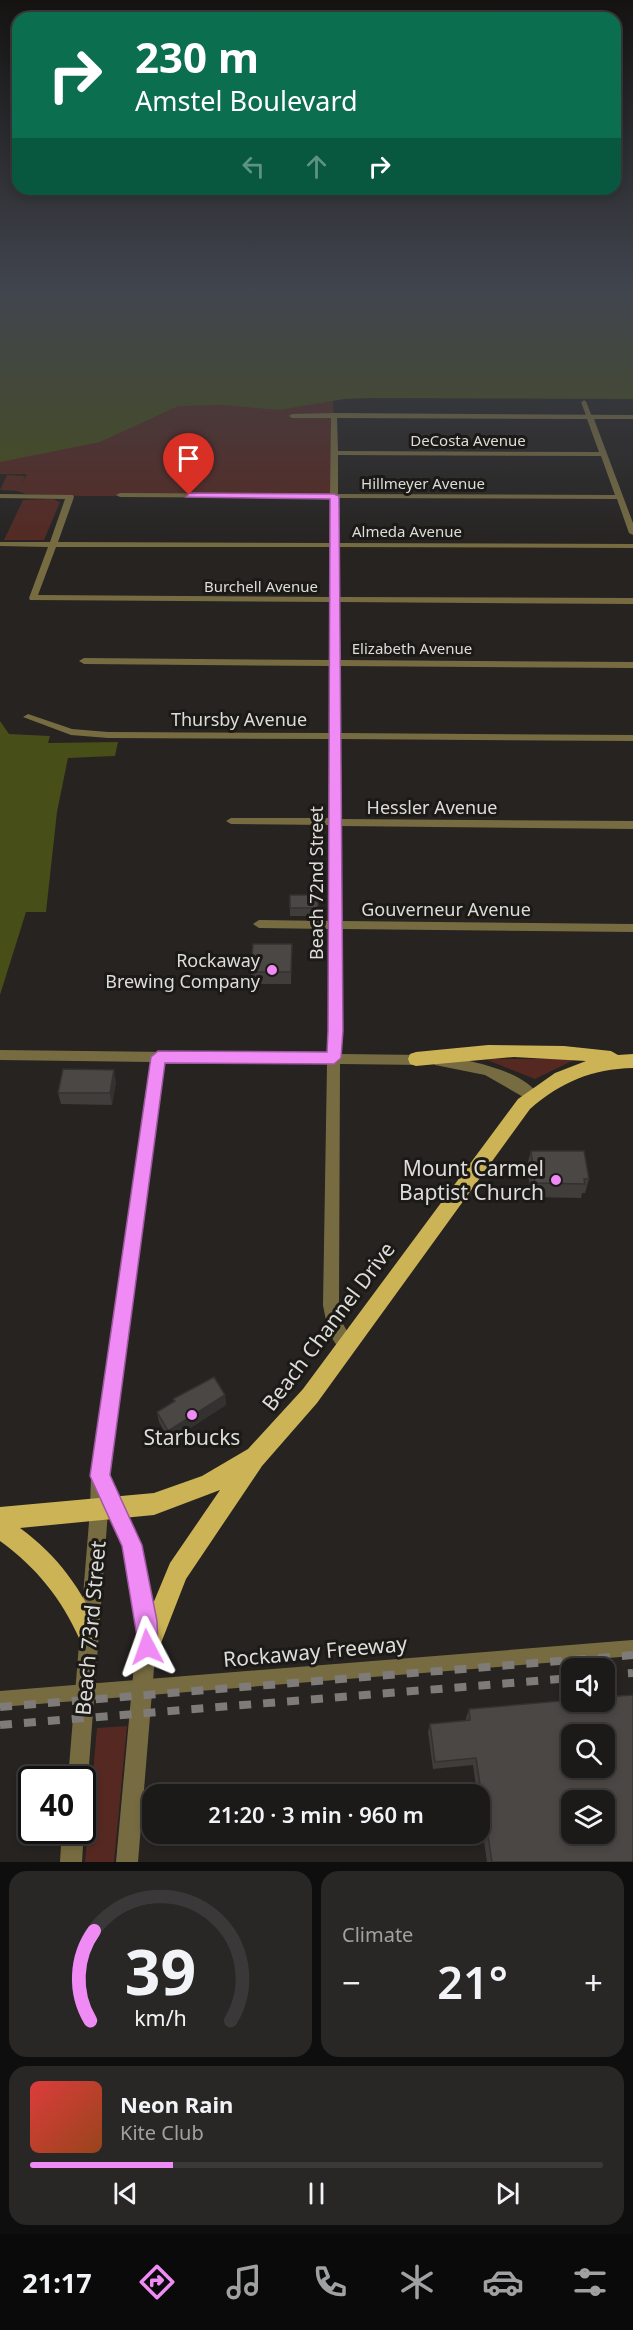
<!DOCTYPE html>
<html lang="en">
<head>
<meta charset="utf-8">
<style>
	:root { --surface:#1c1a19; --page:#292726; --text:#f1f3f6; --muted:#a0a1a2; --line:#3a3838; --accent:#f08bf5 }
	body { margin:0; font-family:"Noto Sans",sans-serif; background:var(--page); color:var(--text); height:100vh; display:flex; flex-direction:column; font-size:22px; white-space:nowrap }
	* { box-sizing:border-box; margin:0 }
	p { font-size:20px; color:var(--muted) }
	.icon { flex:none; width:33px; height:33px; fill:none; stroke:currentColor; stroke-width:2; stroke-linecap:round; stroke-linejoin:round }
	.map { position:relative; height:1862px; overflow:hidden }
	.details { display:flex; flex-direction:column; gap:9px; padding:9px; background:#0f0e0e; flex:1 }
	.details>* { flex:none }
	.guide { position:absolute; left:12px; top:12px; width:609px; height:183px; border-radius:18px; box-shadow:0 3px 9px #0003,0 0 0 2px var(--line); background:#0b6e4f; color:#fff; overflow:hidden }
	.buttons { position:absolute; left:561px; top:1658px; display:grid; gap:12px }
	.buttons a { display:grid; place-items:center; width:54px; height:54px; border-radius:12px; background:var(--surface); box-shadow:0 3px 9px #0003,0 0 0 2px var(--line); font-size:30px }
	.speed { position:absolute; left:18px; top:1766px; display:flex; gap:12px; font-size:30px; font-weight:700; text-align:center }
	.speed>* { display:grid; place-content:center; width:78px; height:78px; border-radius:50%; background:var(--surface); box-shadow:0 3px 9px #0003,0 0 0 2px var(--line); line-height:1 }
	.speed .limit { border:3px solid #111; border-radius:9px; background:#fff; color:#111 }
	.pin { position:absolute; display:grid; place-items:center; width:51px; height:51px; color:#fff; margin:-62px -26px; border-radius:50% 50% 50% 0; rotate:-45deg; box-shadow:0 0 6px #0007 }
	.pin .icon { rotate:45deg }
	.me { position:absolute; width:66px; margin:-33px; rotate:356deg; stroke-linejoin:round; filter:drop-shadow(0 0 4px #0008) }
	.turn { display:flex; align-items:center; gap:21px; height:126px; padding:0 24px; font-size:27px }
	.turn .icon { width:78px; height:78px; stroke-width:2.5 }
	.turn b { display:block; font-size:42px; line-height:51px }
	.lanes { display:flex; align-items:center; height:57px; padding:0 24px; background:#0003; justify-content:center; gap:30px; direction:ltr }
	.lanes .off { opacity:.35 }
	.big { font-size:45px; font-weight:600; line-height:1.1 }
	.details .card { flex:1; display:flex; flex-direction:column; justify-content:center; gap:9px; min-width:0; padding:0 21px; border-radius:18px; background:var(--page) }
	.details .dial { align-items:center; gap:0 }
	.dial svg { height:156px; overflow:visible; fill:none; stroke:var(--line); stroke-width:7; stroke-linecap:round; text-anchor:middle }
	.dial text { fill:var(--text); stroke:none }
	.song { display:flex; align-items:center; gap:18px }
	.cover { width:72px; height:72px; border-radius:9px; background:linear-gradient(135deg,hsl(0 70% 55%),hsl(20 70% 35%)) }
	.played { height:6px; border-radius:3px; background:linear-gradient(90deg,var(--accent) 25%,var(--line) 25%) }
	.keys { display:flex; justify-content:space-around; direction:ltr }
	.heat { display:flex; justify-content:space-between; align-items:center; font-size:33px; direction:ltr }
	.details .tiles { flex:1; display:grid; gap:9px; grid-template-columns:1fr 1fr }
	.card:last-child { grid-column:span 2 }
	.trip { position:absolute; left:142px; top:1784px; width:348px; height:60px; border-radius:18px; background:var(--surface); box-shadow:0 3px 9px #0003,0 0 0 2px var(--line); font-weight:600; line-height:60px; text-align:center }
	.menu { display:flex; height:96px; justify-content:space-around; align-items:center; background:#0b0a0a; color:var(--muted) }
	.menu .icon { width:42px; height:42px }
	.menu .on { color:var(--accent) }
	.menu b { font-size:27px; color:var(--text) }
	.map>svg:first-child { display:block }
	.green { fill:#552922 }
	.water { fill:#474e17 }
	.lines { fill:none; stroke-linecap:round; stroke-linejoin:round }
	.pedestrian-far1 { stroke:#776c41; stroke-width:5 }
	.pedestrian { stroke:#776c41; stroke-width:16 }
	.minor { fill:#776c41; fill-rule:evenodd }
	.tertiary { fill:#776c41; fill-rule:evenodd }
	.primary { fill:#ccb356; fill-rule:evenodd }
	.rail { stroke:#7e7b79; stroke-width:8; stroke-dasharray:12 12; stroke-linecap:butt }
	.wall { fill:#403d3b }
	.shaded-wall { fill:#343230 }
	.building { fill:#4b4745; stroke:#343230; stroke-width:1.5; fill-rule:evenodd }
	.route { fill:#f08bf5; stroke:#9c5a9f; stroke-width:1.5 }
	.poi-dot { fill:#f08bf5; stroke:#1c1a17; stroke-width:2 }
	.labels { text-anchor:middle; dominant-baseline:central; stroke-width:6; stroke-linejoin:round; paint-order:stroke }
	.far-street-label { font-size:15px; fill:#dedcda; stroke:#1c1a17 }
	.street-label { font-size:18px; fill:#dedcda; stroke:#1c1a17 }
	.poi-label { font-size:18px; fill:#dedcda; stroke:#1c1a17; text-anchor:end }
	.near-poi-label { font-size:21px; fill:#dedcda; stroke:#1c1a17; text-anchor:end }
	.near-street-label { font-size:21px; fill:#dedcda; stroke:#1c1a17 }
</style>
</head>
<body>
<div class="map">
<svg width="633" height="1862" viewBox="0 0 633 1862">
	<rect width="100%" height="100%" fill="#262321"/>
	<path class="green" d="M331,381l3,34v81h-254l-54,-2 -8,-3 -18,-1 7,-15 18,1 -4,9 6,-11h-27v-69z
		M53,499l7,3 -16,38h-40l19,-40z
		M494,1059h82l-41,20 -48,-19z
		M127,1726l-13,136h-29l12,-134z"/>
	<path class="water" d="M0,290h633v109l-263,-1 -26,1 -65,11 -55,-5 -46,1 -78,36 -100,20z
		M0,721l9,13 41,2 -2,7 70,-1 -3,14 -47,2 -11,54 -11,100h-20l-26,83z"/>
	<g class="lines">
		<path class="pedestrian-far1" d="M584,403l5,13"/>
		<path class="pedestrian" d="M0,1699l633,-51"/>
		<path class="minor" d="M334,413l299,2v4h-39l39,104v12l-4,-2 -12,-34 -279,-1v45l295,1v4l-295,-1 1,50 294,1v6l-294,-2v58l294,2v6l-294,-2 1,67 293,2v6l-293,-2 1,80 292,2v8l-292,-3 1,95 291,3v8l-291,-3 1,102 -2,23 82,1 5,1 2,4 -2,4 -5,1 -83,-1 -1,241 4,19 12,21 -2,5 -6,3c-17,-7 -21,-32 -24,-48l4,-241 -163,-2 -55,414 -1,34 -3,6 -6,3 -6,-3 -3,-6 1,-34 60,-414 -151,-2v-10l328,4 1,-23 1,-102 -71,-1 -6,-4 6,-4 71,1v-96l-99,-1 -5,-3 5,-3h99v-79l-222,-1 -37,-3 -48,-18 5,-3 44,15 36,3 222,1v-67l-246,-2 -5,-3 5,-3 246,2v-58l-300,-2 -1,-2 19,-51 -48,-1v-4h50l15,-43 -65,-1v-4l73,1 1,2 -16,45 272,1v-45l-210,-1 -4,-2 4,-2 210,1 1,-76h-39l-3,-2 3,-2zM337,418l250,1 12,33 -261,-1zM338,455l263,1 14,39 -277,-1zM56,547h274v50l-292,-2z
			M440,1056c27,3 85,15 99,40l-2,4 -5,2 -47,-27 -50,-10 -2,-4 2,-4z"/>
		<path class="tertiary" d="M116,1500l6,3 19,42 16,87 -19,230h-22l21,-230 -14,-86 -15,-35 -20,268 -3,7 -3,1v-8h-14l22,-269 3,-6 6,-3 6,3 2,4 3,-5z
			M82,1827l2,3 -2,32h-22l2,-32h20z"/>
		<path class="primary" d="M488,1045l76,1 47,5 7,4 15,-1v14c-41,1 -72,14 -103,41l-213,294 -55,63 -76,113 -30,77 -9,3 -9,-3 -3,-9 35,-84 50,-73 -66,25 -134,13c38,28 62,61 80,104l-4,8 -8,4 -8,-4c-19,-42 -43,-72 -80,-99v-34l154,-14 48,-17 46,-27 55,-60 215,-290 37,-26 31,-12 -72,-4 -98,9 -6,-2 -2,-5 2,-5 6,-2z"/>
		<path class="rail" d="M604,1675l29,-2
			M0,1707l633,-52
			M0,1725l572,-47"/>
	</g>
	<path class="wall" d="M290,895h28v21h-28z
		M292,944l-1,40h-39l-1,-12z
		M116,1082l-4,23 -51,-1 -3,-11z
		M531,1151l58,28 -4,14h-3l-1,5 -50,-1 -4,-32z
		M225,1395l1,10 -56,36 -11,-19 -2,-10 17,-11 -1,-2z
		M469,1709l164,153h-146l-7,-48v-20h-3l-4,-29 -40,4 -5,-37 2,-8 36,-3v-3z"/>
	<path class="shaded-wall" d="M114,1070l2,12 -4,23 -2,-12z
		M225,1395l1,10 -56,36 -2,-10z"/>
	<path class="building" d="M290,895h28v13h-28z
		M253,944h39l-1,28h-40z
		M63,1069l51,1 -4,23h-52z
		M531,1151h53l5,28h-5l1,5 -50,-1z
		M214,1377l11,18 -57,36 -11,-19 18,-11 -2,-2z
		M633,1695v167h-141l-16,-104 -41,4 -5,-38 40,-4 -1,-11 103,-9 32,1v-4zM572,1734h32v33h-32zM572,1800h32v33h-32z"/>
	<linearGradient id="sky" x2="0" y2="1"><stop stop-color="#151312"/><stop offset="0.53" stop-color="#41454e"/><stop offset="1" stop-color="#41454e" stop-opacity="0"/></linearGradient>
	<rect width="633" height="551" fill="url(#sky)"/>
	<path class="route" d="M189,493l145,1 5,2 4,535 -2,27 -7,6 -169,-1 -55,412 32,70 15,76 1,26 -3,8 -8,3 -7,-3 -18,-109 -32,-70 61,-419 7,-6 169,1 1,-21 2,-532 -144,-2z"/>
	<g class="poi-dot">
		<circle cx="272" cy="970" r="6"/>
		<circle cx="556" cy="1180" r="6"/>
		<circle cx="192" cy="1415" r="6"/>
	</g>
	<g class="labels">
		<g class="far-street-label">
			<text x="468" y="440">DeCosta Avenue</text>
			<text x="423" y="483">Hillmeyer Avenue</text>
			<text x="407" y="531">Almeda Avenue</text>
			<text x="261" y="586">Burchell Avenue</text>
			<text x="412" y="648">Elizabeth Avenue</text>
		</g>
		<g class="street-label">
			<text x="239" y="719">Thursby Avenue</text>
			<text x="432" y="807">Hessler Avenue</text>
			<text transform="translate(316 883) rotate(-90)">Beach 72nd Street</text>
			<text x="446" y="909">Gouverneur Avenue</text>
		</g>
		<g class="poi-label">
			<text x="260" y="960">Rockaway<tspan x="260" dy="21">Brewing Company</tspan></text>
		</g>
		<g class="near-poi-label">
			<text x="544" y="1168">Mount Carmel<tspan x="544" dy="24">Baptist Church</tspan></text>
			<text x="192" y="1437" text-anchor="middle">Starbucks</text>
		</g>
		<g class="near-street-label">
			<text transform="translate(328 1326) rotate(-53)">Beach Channel Drive</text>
			<text transform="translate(90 1628) rotate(-85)">Beach 73rd Street</text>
			<text transform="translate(315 1651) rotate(-5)">Rockaway Freeway</text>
		</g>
	</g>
</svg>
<div class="buttons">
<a><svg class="icon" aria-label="sound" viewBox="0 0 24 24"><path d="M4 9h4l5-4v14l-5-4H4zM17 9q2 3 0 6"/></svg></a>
<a><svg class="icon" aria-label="search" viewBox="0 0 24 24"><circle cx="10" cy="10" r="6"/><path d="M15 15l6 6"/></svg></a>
<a><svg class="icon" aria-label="layers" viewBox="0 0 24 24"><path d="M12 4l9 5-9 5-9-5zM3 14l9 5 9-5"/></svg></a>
</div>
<div class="speed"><div class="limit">40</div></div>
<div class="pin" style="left:189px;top:495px;background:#d93025"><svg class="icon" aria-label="arrive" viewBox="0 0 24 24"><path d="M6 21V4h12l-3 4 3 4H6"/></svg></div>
<svg class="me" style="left:147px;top:1647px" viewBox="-20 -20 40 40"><path d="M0-17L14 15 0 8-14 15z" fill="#f08bf5" stroke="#fff" stroke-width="4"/></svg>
<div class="trip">21:20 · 3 min · 960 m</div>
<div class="guide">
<div class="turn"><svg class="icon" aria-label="right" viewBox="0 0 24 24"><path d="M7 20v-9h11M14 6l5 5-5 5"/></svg><div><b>230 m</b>Amstel Boulevard</div></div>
<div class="lanes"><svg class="icon off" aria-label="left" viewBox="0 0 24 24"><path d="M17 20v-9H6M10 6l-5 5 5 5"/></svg><svg class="icon off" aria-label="ahead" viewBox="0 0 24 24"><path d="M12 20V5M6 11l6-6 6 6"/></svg><svg class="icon" aria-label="right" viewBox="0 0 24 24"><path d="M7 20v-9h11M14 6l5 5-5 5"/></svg></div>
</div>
</div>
<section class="details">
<div class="tiles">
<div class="card dial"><svg viewBox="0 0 100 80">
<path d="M14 69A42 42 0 1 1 86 69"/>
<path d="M14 69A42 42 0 0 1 16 23" stroke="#f08bf5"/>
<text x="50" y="56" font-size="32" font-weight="700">39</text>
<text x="50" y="72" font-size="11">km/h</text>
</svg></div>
<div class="card"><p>Climate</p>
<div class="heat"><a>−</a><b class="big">21°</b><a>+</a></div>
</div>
<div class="card">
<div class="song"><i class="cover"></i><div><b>Neon Rain</b><p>Kite Club</p></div></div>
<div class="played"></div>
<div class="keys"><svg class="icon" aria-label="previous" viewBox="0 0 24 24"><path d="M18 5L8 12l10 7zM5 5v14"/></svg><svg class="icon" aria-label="pause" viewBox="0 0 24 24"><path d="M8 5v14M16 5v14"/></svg><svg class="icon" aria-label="next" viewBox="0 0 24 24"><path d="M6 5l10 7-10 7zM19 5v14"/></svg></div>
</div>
</div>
</section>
<nav class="menu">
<b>21:17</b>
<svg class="icon on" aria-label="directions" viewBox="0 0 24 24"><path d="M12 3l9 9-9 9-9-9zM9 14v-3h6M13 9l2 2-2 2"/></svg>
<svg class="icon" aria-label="music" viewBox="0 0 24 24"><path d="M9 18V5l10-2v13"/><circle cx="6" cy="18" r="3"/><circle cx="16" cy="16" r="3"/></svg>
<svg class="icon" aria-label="phone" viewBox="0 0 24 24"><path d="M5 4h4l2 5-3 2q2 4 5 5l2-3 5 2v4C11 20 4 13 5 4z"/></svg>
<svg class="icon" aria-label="climate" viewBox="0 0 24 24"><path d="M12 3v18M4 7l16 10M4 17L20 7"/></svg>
<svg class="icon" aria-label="car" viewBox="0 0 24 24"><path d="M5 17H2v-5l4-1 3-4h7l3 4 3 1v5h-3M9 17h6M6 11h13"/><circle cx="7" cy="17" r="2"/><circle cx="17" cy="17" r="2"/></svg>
<svg class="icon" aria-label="filters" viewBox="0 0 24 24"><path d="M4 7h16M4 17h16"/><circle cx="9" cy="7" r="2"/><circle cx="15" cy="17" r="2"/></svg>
</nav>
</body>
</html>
